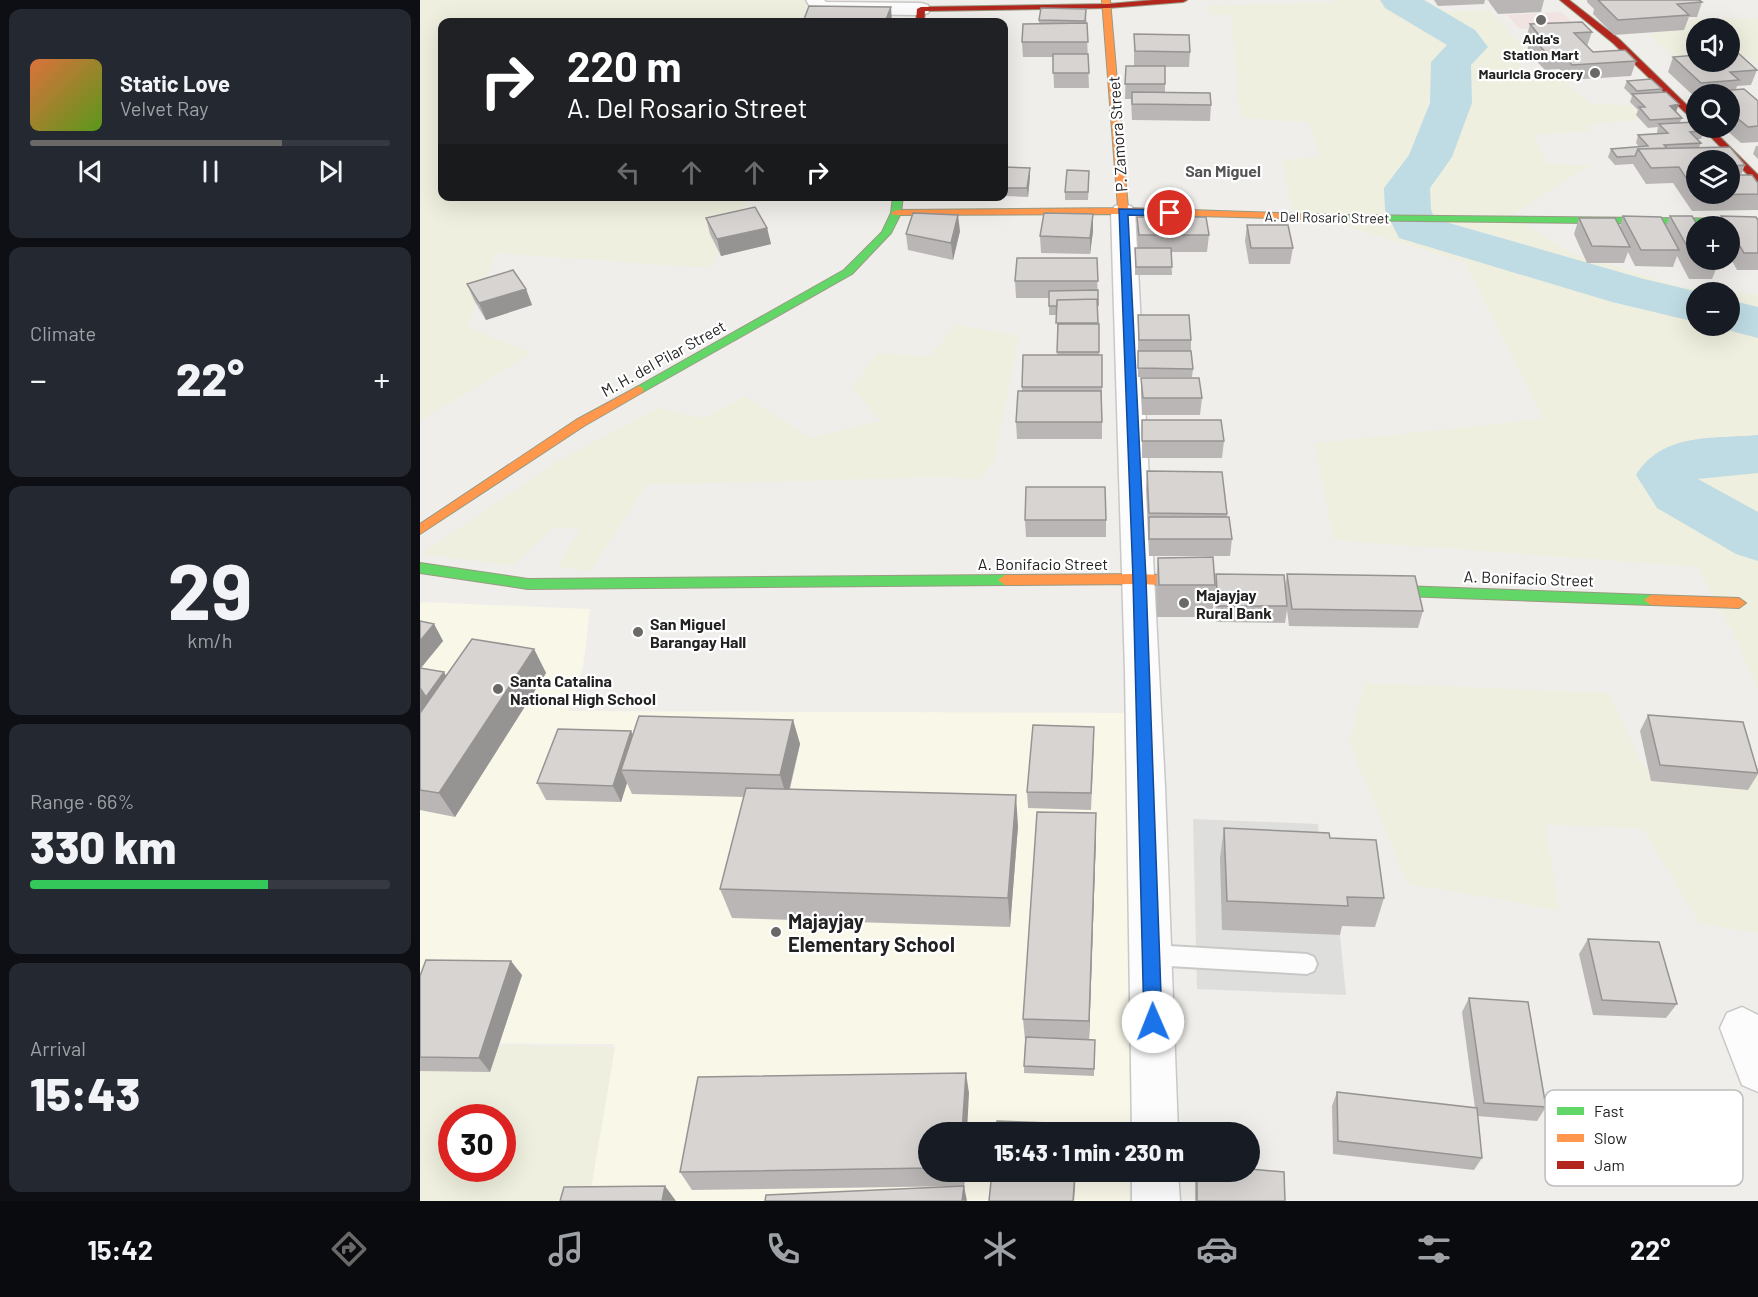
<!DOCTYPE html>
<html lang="en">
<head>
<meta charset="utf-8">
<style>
	:root { --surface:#171b24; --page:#242831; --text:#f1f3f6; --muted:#9ea1a6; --line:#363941; --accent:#6a6968 }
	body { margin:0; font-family:Barlow,sans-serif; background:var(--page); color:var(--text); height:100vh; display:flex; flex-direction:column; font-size:22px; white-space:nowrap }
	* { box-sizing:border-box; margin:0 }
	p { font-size:20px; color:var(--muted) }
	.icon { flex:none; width:33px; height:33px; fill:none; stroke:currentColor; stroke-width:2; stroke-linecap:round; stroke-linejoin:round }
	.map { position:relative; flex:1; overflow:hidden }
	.sheet { display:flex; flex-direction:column; gap:9px; padding:9px; background:#0d0f14; width:420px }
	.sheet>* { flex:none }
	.top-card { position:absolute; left:18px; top:18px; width:570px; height:183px; border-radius:12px; box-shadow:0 6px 24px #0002; background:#202124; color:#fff; overflow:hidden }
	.fabs { position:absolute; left:1266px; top:18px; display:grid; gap:12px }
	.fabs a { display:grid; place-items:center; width:54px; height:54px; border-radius:50%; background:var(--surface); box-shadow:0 6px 24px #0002; font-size:30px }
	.speed { position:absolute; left:18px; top:1104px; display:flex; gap:12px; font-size:30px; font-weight:700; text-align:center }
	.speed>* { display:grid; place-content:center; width:78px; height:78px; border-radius:50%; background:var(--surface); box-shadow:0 6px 24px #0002; line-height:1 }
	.speed .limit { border:9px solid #d22; background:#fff; color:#111 }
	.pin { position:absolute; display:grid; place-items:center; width:51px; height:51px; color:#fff; margin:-26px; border:3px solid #fff; border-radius:50%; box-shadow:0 2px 6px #0007 }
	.me { position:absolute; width:66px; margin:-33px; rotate:359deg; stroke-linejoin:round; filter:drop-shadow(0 0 4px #0008) }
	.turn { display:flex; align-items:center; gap:21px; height:126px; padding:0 30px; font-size:27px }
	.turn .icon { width:78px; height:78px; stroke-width:2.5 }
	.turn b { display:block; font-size:42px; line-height:51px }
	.lanes { display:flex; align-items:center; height:57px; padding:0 30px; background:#0003; justify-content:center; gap:30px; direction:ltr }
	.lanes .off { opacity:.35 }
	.big { font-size:45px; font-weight:800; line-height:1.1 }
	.sheet .widget { flex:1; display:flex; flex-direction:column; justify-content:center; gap:9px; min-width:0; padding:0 21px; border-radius:12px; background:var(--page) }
	.sheet .dial { align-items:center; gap:0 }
	.dial b { font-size:78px; line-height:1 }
	.song { display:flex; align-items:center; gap:18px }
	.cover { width:72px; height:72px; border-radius:9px; background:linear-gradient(135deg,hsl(20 70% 55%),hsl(90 70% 35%)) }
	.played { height:6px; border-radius:3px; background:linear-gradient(90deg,var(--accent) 70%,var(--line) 70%) }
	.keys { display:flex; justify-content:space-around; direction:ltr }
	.heat { display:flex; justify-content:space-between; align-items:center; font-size:33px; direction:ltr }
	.charge { height:9px; border-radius:4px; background:linear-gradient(90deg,#34c759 66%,var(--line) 0) }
	.trip { position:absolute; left:498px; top:1122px; width:342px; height:60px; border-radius:30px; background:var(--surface); box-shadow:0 6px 24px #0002; font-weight:800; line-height:60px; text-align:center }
	.tabs { display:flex; height:96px; justify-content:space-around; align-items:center; background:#090b0e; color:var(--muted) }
	.tabs .icon { width:42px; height:42px }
	.tabs .on { color:var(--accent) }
	.tabs b { font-size:27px; color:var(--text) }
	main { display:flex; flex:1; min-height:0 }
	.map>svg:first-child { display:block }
	.commercial { fill:#f1e3e1 }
	.education { fill:#f8f7e8 }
	.religious { fill:#dededc }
	.farmland { fill:#efefdf; fill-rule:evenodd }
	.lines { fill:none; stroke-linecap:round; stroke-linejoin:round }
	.river { fill:#bfdbe3; fill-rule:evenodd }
	.lane-casing { stroke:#c9c8c7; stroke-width:4 }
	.street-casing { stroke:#c9c8c7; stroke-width:3 }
	.fast-casing { stroke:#999a82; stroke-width:2 }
	.slow-casing { stroke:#999a82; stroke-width:2 }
	.jam-casing { stroke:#999a82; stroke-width:2 }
	.lane { fill:#fdfcfc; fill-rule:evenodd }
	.street { fill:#fdfcfc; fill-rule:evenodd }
	.fast { fill:#63d668; fill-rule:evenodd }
	.slow { fill:#ff974d; fill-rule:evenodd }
	.jam { fill:#b3261e; fill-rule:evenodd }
	.wall { fill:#b9b6b5; fill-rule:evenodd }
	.shaded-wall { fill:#969493 }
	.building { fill:#d7d4d2; stroke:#969493; stroke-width:1.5 }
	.route { fill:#1a73e8; stroke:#114b97; stroke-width:1.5 }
	.poi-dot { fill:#6a6968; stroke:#fff; stroke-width:2 }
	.labels { text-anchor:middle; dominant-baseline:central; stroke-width:4.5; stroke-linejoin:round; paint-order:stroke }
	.far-poi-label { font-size:14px; font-weight:bold; fill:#222; stroke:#fff }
	.far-street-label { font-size:14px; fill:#222; stroke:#fff }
	.street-label { font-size:16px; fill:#222; stroke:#fff }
	.far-quarter-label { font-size:16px; font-weight:bold; fill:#555; stroke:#fff }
	.poi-label { font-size:16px; font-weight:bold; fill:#222; stroke:#fff; text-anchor:start }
	.near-poi-label { font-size:20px; font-weight:bold; fill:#222; stroke:#fff; text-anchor:start }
	.key { fill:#fff; stroke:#bdbdbd; stroke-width:1.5 }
	.key-label { font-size:16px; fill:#222 }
</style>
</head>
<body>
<main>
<section class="sheet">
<div class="widget">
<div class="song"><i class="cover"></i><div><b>Static Love</b><p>Velvet Ray</p></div></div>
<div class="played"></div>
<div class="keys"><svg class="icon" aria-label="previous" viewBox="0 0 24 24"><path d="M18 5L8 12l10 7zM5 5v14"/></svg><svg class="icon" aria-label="pause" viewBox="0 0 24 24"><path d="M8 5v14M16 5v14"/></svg><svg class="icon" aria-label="next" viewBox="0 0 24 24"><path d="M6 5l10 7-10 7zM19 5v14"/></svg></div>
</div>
<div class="widget"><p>Climate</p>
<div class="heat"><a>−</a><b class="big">22°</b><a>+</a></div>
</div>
<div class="widget dial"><b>29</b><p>km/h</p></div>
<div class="widget"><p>Range · 66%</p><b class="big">330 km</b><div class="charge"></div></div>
<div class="widget"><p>Arrival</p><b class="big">15:43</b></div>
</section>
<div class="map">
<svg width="1338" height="1201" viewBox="0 0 1338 1201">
	<rect width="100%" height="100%" fill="#f0eeeb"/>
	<path class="commercial" d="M1142,12l13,14 -55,3 -13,-14z"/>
	<path class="education" d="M4,602l166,7 -7,58 -15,44 567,2 -5,419h-202v40h202l-1,29h-540l25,-157 -194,-1v-440z"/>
	<path class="religious" d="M773,819l125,5 4,44 17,58 7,69 -149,-6z"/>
	<path class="farmland" d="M0,0h386l7,11 -2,11h-369v174l308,1 -41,71 -213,-15 -29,74 65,26 -112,68z
		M914,0h91l24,12 40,-2 37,41 -18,4 23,19h24l37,30 38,1 13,14 -57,6 2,7 -54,3 12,29 44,1 -79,51 63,38 108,33 76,8v397l-23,-55 -38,-70 -364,-27 -18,-97 228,-24 -79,-157 -173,-53 -9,-49 38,-3 -11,-35 -69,-4 -9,-103h-20l-6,-9 129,-4zM1276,292h34v34h-34z
		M1338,18v48l-9,-9h-19v-29h-34v31l-16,1 -32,-25 32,-8 15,-8z
		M536,325l63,11 -24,124 -16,20 -36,-3 -297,8 -56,87 -33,-6 23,-37 -26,-2 -41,39 -92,-12 137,-93 100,-53 46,10 41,-22 66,42 70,-17 -29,-34 26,-34 52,3z
		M944,683l245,10 34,74 115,1v165l-58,-9 -58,-96 -96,-3 13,85 -151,-26 -59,-141z
		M0,1044l195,3 -26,154h-169zM32,1118h50v50h-50z"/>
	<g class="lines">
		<path class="river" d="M960,0h44l51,30 13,17 -17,18 1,38 -20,54 -22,31 1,22 4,9 209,60 55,13h-3v30l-84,-20 -213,-64 -14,-28 -1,-22 25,-33 21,-52 1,-41 16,-17 -62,-37z
			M1310,300l28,7v31l-46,-12h18z
			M1338,435v38l-60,6 60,33v49l-22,-7 -79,-46 -21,-33c27,-43 76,-36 122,-40z"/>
		<g class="lane-casing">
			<path id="lane" d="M732,945l155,9 7,3 3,7 -3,7 -7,3 -155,-9 -7,-3 -3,-7 3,-7z"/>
		</g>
		<g class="street-casing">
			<path id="street" d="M386,0h18l2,2 95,1 7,2 2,4 -2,4 -7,2 -101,-1 -7,-2z
				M703,204l8,2 4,5 30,576 13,345h-46l-7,-460 -14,-461 4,-5z
				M1322,1007l16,8v77l-16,-7 -22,-57 7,-15z
				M712,1172h46l2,29h-48z"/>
		</g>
		<g class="fast-casing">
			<path id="fast" d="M473,196h10l-2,17 -10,20 -39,41 -209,118h-8v-4l209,-118 38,-38 9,-19z
				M917,215l421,4v6l-424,-5v-4z
				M0,563l108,16 477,-4 7,5 -7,5 -477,4 -108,-16z
				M954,585l277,10 7,5 -7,5 -277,-10 -7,-5z"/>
		</g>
		<g class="slow-casing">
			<path id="slow" d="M682,0h8l18,208 209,7 3,1v4l-217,-6 -230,1 -2,-2 5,-3 222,-2z
				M219,386l4,2v4l-59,34 -164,108v-10l156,-104z
				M720,574l60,3 7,5 -7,5 -60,-3 -135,1 -7,-5 7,-5z
				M1231,595l88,3 7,5 -7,5 -88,-3 -7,-5z"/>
		</g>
		<g class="jam-casing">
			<path id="jam" d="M734,0h33l-4,2 -75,6 -183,3 -1,11h-8l1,-13 4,-2 187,-3z
				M1140,0h9l50,39 77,75v6h-3l-80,-77z
				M1282,128h9l47,47v8l-3,-1z"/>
		</g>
		<use href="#lane" class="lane"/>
		<use href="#street" class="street"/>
		<use href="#fast" class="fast"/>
		<use href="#slow" class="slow"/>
		<use href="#jam" class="jam"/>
	</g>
	<path class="wall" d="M1014,0h51l-1,4 -46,2z
		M1067,0h57l-3,12 -43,2 -9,-12v-1z
		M1167,0h112l3,2 -5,15h-8l-5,13 -70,5 -21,-21 1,-5 -7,-7z
		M666,9l3,79h-35l-1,-31h-30l-1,-15 17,-19v-3z
		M1110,24l62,8 -5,14 6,6 43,9 -5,15 -63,4 -9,-11 -14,1 -18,-19 2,-8 -3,-4z
		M714,34l56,18 -1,15h-24v25l46,13 -1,16 -78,-1 -1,-21h-6l1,-33h8z
		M1253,57l84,13 -6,15 -14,1 -1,3 22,12v41l-17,1 -17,-15h6v-34h-34v4l-28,-26z
		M1207,81l35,8 -1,3 21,26 -2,4 24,9 -3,8h-4l4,4 -2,4 46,18 -4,10 17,8v27l-66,1 -19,-28 -27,1 -13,-20 -18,1 -7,-8 3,-8 28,-2 -3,-4 2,-8 20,-1 -1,-2 1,-5 -10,1 -12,-13 2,-5 -8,-8 2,-6 -8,-8zM1276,160h34v34h-34z
		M1336,146h2v13l-5,-5z
		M584,167l26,1v8l-2,21 -24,-1z
		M669,179l-1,21h-23v-8z
		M1203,216l43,10 4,-10 49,46 -7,17h-23l-12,-23 -4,11 -38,-1 -7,-14 -4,11h-37l-13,-29 5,-16 41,9z
		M1301,216l37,4v50h-21l-7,-13v-31h-13z
		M717,217l72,18 -2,17h-36l1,23h-37v-27h3l-1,-15z
		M286,218l61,10 4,16 -50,12 -11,-22z
		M827,225l46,23 -3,16h-41l-4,-23z
		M540,231l-7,29 -45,-10 -2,-16z
		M673,231l-3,23 -49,-1 -1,-17z
		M677,258l1,66h1v31l3,32v52h-85l-1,-17 6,-31v-4l35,-32 1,-15h-1v-25h-8v-17h-33l-1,-17z
		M47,284l59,5 6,16 -46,15 -12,-20z
		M718,315l53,25v11l2,18 -1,8h-54z
		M721,378l61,20 -2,17h-58l-1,-21z
		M722,420l82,21 -2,17h-80z
		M727,471l80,43v3l5,22 -2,17h-81l-3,-67z
		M605,520h81v17h-80z
		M738,558l57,26 1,-10 69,13 2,-13 136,37 -5,17 -129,-2 -2,-16 -2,13 -69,-1 -1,-31 -3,26h-55l-1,-28z
		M0,621l14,3 9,17 -22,27 25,8 88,-27 12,24 -91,144 -35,-7z
		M1228,715l110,57v2l-10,16 -97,-9 -11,-50z
		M373,720l7,24 -10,45 228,37 -8,101 -278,-9 -12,-29 24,-92 -112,-3 -5,-11 -6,19 -75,-2 -9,-17 96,-48z
		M674,744l-3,66 -63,-2 -1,-16z
		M804,828l106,10 54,60 -9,29 -33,-1 -2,9 -118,-5 -2,-72z
		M676,837l-7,202 6,1 -1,36 -70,-3v-7l1,-26 -2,-21z
		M1168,939l89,65 -11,14 -73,-3 -14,-61z
		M102,975l-32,97 -70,-1v-95z
		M1049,998l77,109 -9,14 -60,-5 5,42 -8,12 -141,-16 -1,-48 5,-14 138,16 -13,-96z
		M549,1093l-41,39v40h37l-1,14 -272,4 -12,-18z
		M776,1172h54l35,29h-90v-23z"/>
	<path class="shaded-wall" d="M471,7l1,15h-7z
		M1259,104l-3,8 -6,-6z
		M610,168v8l-2,21 -1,-9z
		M673,214v17l-3,23v-16z
		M538,215l2,16 -7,29 -2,-17z
		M347,228l4,16 -50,12 -4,-17z
		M106,289l6,16 -46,15 -7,-17z
		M14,624l9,17 -23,28v-28z
		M114,649l12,24 -91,144 -16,-24z
		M24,672l5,9 -29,50v-43z
		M373,720l7,24 -13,54 -7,-23z
		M211,731l7,16 -17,23 6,13 -6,19 -8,-16z
		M596,795l2,31 -8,101 -2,-29z
		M676,813v24l-7,205v-21z
		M91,961l11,14 -32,97 -11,-14z
		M546,1073l3,20 -2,39h-5z
		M541,1172h4l-1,14z
		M655,1172h1l-2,29h-1z
		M245,1186l11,15h-14z
		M544,1186l3,15h-5z"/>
	<path class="building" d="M1178,0h101l3,2 -25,2 12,11 -71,5z
		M389,6l82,1 -6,15h-82z
		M621,8l45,1 -1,12 -46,-1z
		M1162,22l10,10 -18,1 19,19 32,-2 11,11 -64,4 -9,-11 -15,1 -17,-19 8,-1 -9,-11z
		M667,23l1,19h-66l1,-18z
		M714,34l55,1 1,17 -55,-1z
		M1317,52l20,18 -27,2 9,8 -38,3 -28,-26 23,-2v7h34v-9z
		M633,54h35l1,19h-36z
		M706,66h39v18h-40z
		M1231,79l11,10 -25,2 -10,-10z
		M1324,89l14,12v25l-10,1 -18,-15v-18h-20l-3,-2z
		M712,92l78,1 1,12 -79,-1z
		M1246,92l13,12 -9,2 12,12 -32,2 -11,-13h6l-13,-13z
		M1275,122l1,1v5h4l4,3 -14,1 11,11 -37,2 3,3 -29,1 -3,7 -18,1 -6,-8 37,-3 -10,-11 30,-2 -9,-9z
		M1310,147l15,18 -15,1v-6h-34v33l-17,-26 -28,1 -13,-19z
		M584,167l26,1 -3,20h-23z
		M647,170l22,1 -1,21h-23z
		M1310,175h22l6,8v11l-60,1 -1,-1h33z
		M335,207l12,21 -50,11 -11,-21z
		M493,213l45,2 -7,28 -45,-9z
		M624,213l49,1 -3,24 -50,-2z
		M1203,216l38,1 18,33h-38z
		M1250,216h22l6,10h-2v34h22l1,2h-23z
		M1301,216l35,1 2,3v33h-14l-14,-23v-4h-2z
		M717,217h69l3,18h-70z
		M1159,218h36l15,29 -38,-1z
		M827,225h41l5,23h-42z
		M715,248h36l1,19h-36z
		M597,258h80l1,23h-83z
		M93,270l13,19 -47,14 -12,-19z
		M678,290v16l-1,-7 -40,1v6h-8v-15z
		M677,299l1,24h-42l1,-23z
		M718,315h51l2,25h-52z
		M638,324h41v28h-42z
		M718,351h53l2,18 -55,-1z
		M603,355h79v32h-80z
		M721,378h58l3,20h-59z
		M598,391h83l1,31h-86z
		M722,420h79l3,21h-82z
		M727,471l75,1 5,42 -78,-1z
		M606,487h79l1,33h-81z
		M729,517h80l3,22h-83z
		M793,557l2,28h-56l-1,-27z
		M796,574l68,1 3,31h-69z
		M867,574l128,2 8,35 -131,-2z
		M0,621l14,3 -14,17z
		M52,639l62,10 -95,144 -19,-3v-77z
		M0,668l24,4 -18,25 -6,-9z
		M1228,715l95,7 15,51 -98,-8z
		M219,716l154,4 -13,55 -159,-5z
		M613,725l61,2 -3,66 -64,-1z
		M138,729l73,2 -18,55 -76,-3z
		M326,788l270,7 -8,103 -288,-9z
		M617,812l59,1 -7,208 -66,-2z
		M804,828l105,5 1,5 46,2 8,58 -37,-1 1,9 -121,-5z
		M1168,939l71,3 18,62 -75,-4z
		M6,960l85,1 -32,97 -59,-1v-81z
		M1049,998l59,4 18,105 -62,-4z
		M606,1037l69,3 -1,29 -70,-3z
		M546,1073l-4,59h-34v36l-248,4 18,-95z
		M917,1092l140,16 5,50 -144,-17z
		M577,1121l80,3v8h-81z
		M830,1169l34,3 1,29h-88v-29h53z
		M572,1172h83l-2,29h-84z
		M245,1186l-3,15h-102l4,-14z
		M544,1186l-2,15h-197l1,-6z"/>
	<path class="route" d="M699,209l51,1 5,3 -5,3 -42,-1 18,364 16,443 -2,6 -7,2 -6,-2 -3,-6 -11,-443z"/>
	<g class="poi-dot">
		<circle cx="1121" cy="20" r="6"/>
		<circle cx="1175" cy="73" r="6"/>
		<circle cx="764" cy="603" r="6"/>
		<circle cx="218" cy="632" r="6"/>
		<circle cx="78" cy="689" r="6"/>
		<circle cx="356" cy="932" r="6"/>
	</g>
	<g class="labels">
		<g class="far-poi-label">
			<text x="1121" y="38">Aida's<tspan x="1121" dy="16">Station Mart</tspan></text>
			<text x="1163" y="73" text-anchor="end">Mauricia Grocery</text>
		</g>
		<g class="far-street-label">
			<text transform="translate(907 217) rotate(1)">A. Del Rosario Street</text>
		</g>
		<g class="street-label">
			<text transform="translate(697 134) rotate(-94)">P. Zamora Street</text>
			<text transform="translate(243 358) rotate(-29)">M. H. del Pilar Street</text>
			<text x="623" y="563">A. Bonifacio Street</text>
			<text transform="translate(1109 578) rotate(2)">A. Bonifacio Street</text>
		</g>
		<g class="far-quarter-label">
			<text x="803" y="170">San Miguel</text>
		</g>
		<g class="poi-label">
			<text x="776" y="594">Majayjay<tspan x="776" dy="18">Rural Bank</tspan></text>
			<text x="230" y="623">San Miguel<tspan x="230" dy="18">Barangay Hall</tspan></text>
			<text x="90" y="680">Santa Catalina<tspan x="90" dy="18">National High School</tspan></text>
		</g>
		<g class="near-poi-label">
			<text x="368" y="921">Majayjay<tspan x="368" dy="23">Elementary School</tspan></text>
		</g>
	</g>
	<rect x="1125" y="1090" width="198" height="96" rx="9" class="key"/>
	<rect x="1137" y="1107" width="27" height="8" fill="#63d668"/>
	<rect x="1137" y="1134" width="27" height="8" fill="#ff974d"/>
	<rect x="1137" y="1161" width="27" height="8" fill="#b3261e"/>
	<g class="key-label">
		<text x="1174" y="1117">Fast</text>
		<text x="1174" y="1144">Slow</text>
		<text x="1174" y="1171">Jam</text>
	</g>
</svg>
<div class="fabs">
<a><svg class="icon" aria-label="sound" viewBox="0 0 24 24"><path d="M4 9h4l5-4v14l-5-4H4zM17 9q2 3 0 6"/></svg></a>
<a><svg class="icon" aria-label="search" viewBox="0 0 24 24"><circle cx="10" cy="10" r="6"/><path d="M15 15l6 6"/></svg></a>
<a><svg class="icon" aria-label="layers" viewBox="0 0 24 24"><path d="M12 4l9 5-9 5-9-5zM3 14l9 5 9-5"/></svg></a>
<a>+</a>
<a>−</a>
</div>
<div class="speed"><div class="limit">30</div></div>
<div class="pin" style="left:750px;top:213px;background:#d93025"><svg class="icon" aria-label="arrive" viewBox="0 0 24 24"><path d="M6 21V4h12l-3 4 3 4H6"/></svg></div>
<svg class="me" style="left:733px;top:1022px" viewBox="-20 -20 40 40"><circle r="19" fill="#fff"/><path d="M0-13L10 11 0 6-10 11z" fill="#1a73e8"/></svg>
<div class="trip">15:43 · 1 min · 230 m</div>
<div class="top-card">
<div class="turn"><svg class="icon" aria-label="right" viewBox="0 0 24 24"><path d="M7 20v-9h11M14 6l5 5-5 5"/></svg><div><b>220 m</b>A. Del Rosario Street</div></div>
<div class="lanes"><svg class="icon off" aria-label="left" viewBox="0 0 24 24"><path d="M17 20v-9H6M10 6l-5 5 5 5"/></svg><svg class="icon off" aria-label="ahead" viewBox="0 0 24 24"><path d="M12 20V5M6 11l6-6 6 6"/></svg><svg class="icon off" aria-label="ahead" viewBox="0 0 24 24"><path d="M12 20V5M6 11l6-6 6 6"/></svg><svg class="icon" aria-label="right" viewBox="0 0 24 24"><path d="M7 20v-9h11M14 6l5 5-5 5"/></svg></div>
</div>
</div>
</main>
<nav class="tabs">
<b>15:42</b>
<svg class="icon on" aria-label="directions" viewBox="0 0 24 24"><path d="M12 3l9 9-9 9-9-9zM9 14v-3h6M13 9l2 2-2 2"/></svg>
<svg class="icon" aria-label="music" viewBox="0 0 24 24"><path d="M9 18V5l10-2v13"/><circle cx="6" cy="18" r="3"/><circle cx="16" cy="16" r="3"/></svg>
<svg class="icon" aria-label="phone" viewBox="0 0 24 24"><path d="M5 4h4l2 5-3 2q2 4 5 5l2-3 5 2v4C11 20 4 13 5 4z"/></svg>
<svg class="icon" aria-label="climate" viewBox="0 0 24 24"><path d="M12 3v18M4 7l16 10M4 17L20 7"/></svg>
<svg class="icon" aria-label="car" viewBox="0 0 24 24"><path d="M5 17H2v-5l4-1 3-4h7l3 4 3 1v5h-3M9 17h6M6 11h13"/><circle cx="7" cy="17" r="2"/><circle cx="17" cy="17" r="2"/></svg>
<svg class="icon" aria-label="filters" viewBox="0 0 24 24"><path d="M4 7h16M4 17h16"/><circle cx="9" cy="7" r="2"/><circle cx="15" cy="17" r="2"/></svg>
<b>22°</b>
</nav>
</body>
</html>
